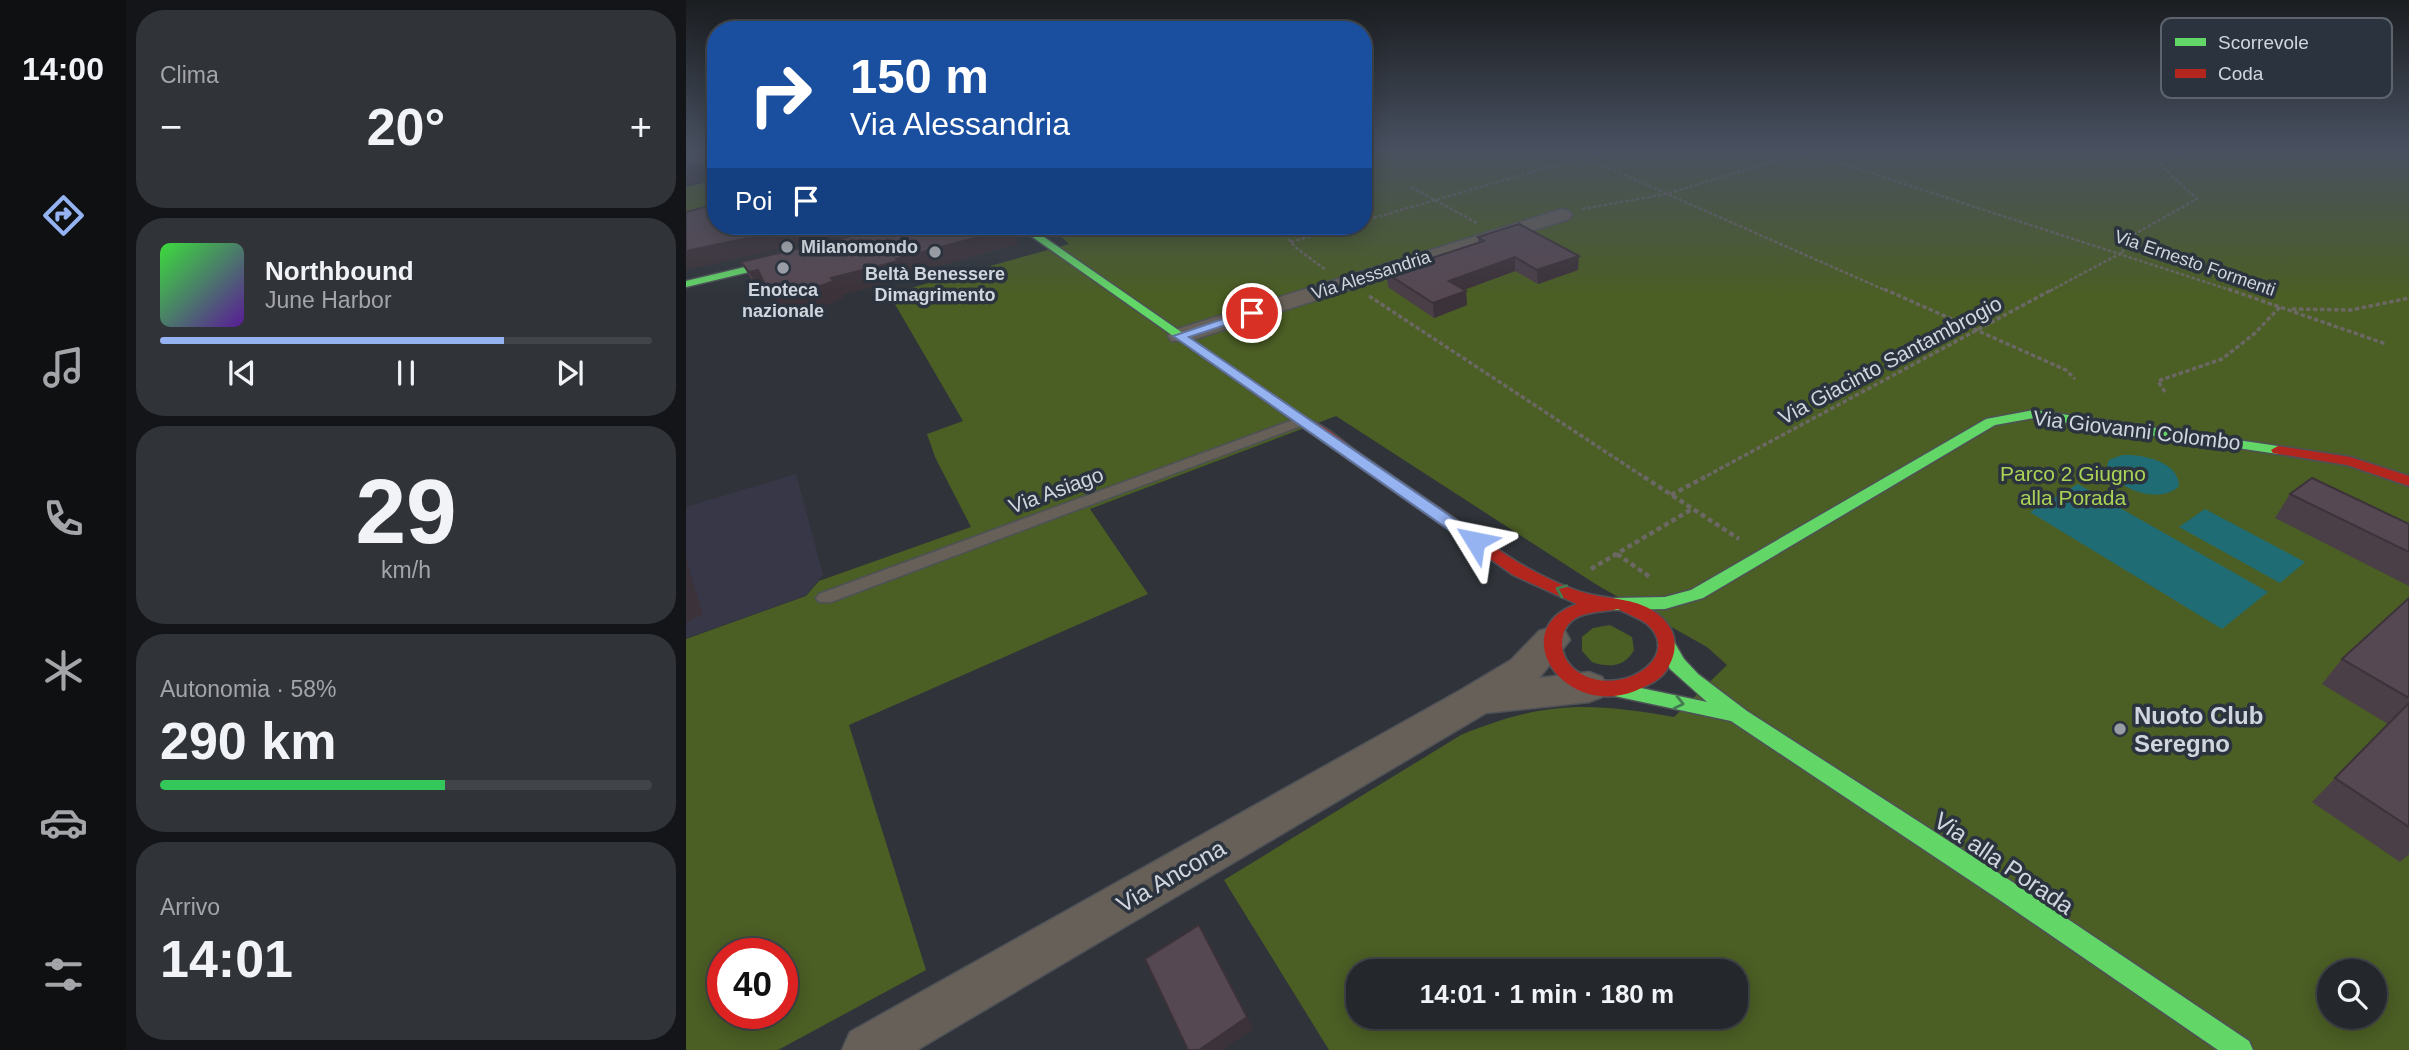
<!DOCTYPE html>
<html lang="it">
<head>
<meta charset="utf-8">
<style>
	:root { --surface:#24272c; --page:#303338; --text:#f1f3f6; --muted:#a3a5a9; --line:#414448; --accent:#95b2f1 }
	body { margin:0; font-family:Arial,sans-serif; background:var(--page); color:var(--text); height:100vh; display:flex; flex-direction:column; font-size:26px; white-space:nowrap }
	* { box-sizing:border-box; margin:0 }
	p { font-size:23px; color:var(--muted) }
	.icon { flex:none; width:38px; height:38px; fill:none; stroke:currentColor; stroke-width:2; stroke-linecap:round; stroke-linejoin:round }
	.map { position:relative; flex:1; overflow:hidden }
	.details { display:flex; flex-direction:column; gap:10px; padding:10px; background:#141518; width:560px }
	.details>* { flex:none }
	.hud { position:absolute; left:21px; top:21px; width:665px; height:214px; border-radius:28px; box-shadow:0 4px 18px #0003,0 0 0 2px var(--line); background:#1a4fa0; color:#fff; overflow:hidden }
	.buttons { position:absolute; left:1631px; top:959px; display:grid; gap:14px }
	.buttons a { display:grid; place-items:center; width:70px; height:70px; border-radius:50%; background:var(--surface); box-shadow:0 4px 18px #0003,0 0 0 2px var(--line); font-size:35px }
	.speed { position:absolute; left:21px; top:938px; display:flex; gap:14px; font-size:35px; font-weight:700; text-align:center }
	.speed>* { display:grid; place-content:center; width:91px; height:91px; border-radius:50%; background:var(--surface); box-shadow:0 4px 18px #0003,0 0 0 2px var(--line); line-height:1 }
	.speed .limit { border:10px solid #d22; background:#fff; color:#111 }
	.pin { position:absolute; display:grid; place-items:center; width:60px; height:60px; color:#fff; margin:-30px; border:4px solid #fff; border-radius:50%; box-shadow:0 2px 7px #0007 }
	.me { position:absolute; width:77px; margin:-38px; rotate:305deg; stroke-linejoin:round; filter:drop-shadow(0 0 5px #0008) }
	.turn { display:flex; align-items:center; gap:24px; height:147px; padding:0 28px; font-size:32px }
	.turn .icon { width:91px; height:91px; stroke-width:2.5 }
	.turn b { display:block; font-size:49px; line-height:60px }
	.then { display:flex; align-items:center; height:66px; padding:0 28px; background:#0003; gap:14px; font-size:26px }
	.big { font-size:52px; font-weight:700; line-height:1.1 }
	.details .card { flex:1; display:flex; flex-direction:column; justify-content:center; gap:10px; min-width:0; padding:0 24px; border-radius:28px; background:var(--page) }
	.details .dial { align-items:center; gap:0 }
	.dial b { font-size:91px; line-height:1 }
	.song { display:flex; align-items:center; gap:21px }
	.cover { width:84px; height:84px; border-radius:10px; background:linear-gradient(135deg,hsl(120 70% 55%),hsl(270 70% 35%)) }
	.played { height:7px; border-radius:4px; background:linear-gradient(90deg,var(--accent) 70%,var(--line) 70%) }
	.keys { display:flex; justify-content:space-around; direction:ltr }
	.heat { display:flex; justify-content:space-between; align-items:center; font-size:38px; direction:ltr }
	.charge { height:10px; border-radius:5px; background:linear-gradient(90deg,#34c759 58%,var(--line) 0) }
	.trip { position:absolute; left:660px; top:959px; width:402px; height:70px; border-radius:28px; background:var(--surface); box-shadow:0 4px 18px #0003,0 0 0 2px var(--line); font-weight:700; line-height:70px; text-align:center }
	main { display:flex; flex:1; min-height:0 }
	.tab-bar { display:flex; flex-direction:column; width:126px; justify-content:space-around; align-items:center; background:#0e1012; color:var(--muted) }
	.tab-bar .icon { width:49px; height:49px }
	.tab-bar .on { color:var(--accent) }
	.tab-bar b { font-size:32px; color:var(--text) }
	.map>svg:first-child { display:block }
	.industrial { fill:#383747 }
	.green { fill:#4b5e24; fill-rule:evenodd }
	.water { fill:#206c74 }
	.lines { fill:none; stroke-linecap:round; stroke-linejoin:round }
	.lane-casing { stroke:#4e5157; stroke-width:3 }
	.street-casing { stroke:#4e5157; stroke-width:3 }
	.fast-casing { stroke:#4e5157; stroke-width:3 }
	.jam-casing { stroke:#4e5157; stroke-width:3 }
	.path-far2 { stroke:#6b6864; stroke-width:2.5; stroke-dasharray:3.5 2; stroke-linecap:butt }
	.path-far1 { stroke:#6b6864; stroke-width:3.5; stroke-dasharray:4.5 2.5; stroke-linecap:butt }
	.path { stroke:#6b6864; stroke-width:4.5; stroke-dasharray:5 3.5; stroke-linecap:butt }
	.lane { fill:#666058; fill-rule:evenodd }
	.street { fill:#666058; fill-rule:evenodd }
	.fast { fill:#63d668; fill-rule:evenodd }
	.jam { fill:#b3261e; fill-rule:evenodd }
	.wall { fill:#4a3e47 }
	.shaded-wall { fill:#3c3239 }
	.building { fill:#564852; stroke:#3c3239; stroke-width:2 }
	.oneway { stroke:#447c51 }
	.route { fill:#95b2f1; stroke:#61749d; stroke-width:2 }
	.poi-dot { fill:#999da5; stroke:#2b333f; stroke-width:2.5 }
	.labels { text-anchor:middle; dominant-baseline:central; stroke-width:7; stroke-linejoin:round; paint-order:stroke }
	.far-poi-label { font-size:18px; font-weight:bold; fill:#d1d6de; stroke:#2b333f }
	.far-street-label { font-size:18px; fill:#d1d6de; stroke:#2b333f }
	.street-label { font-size:21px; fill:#d1d6de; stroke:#2b333f }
	.park-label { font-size:21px; fill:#abd355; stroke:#2b333f }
	.near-poi-label { font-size:24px; font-weight:bold; fill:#d1d6de; stroke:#2b333f; text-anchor:start }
	.near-street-label { font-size:24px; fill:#d1d6de; stroke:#2b333f }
	.key { fill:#2b333f; stroke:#5d646f; stroke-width:2 }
	.key-label { font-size:19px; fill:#d1d6de }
</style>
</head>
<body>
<main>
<nav class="tab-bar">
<b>14:00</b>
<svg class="icon on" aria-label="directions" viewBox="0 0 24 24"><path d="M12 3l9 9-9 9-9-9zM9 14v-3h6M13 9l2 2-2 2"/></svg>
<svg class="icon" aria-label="music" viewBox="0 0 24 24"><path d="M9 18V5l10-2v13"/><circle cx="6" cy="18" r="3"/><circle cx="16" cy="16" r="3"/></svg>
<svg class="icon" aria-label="phone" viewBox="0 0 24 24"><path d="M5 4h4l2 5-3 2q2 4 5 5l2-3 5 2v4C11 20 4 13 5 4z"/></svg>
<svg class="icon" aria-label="climate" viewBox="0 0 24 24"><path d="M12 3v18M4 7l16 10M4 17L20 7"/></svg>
<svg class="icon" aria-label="car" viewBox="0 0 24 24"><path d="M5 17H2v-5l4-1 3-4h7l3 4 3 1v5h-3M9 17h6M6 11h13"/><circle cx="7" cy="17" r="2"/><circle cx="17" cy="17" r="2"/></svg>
<svg class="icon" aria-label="filters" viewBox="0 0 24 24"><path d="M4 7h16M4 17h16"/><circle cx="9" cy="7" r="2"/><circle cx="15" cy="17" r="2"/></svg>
</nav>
<section class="details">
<div class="card"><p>Clima</p>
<div class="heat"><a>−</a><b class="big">20°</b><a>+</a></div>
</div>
<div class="card">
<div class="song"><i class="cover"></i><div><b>Northbound</b><p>June Harbor</p></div></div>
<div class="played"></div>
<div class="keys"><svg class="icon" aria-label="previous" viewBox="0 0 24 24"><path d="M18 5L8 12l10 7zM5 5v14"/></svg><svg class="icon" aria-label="pause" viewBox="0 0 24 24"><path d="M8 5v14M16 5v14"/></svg><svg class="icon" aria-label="next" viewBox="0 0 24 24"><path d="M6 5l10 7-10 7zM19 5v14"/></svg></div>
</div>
<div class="card dial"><b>29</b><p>km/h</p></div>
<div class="card"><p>Autonomia · 58%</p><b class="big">290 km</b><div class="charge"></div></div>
<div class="card"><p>Arrivo</p><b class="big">14:01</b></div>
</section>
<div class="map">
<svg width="1723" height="1050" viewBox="0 0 1723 1050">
	<rect width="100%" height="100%" fill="#30343a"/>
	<path class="industrial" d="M110,474l27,101 -18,21 -119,42v-131z"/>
	<path class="green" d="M677,148h1046v902h-1080l-105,-170 237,-145c83,-34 126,-33 213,-18l53,-52 -20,-18 -110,-62 -261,-169 -246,93 58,85 -299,131 77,245 -148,80h-92v-411l120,-43 13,-15 152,-54 -36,-70 -8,-23 36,-13 -74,-127 180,-50 -19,-18h313zM37,954h59v59h-59zM672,971h378v46h-378zM1643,971h46v46h-46z
		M30,180v36l-30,7v-36z
		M924,625l22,12 2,13c-9,17 -25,18 -42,12l-10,-11v-14l11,-9z"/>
	<path class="water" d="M1436,455c20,-1 57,6 57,31 -18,19 -64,4 -72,-20l2,-6z
		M1392,484l190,108 -46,37 -192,-117z
		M1519,509l100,53 -25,21 -101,-56z"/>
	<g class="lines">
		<g class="lane-casing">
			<path id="lane" d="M615,417l5,1 2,3 -2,3 -475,178h-12l-3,-4 3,-4z"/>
		</g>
		<g class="street-casing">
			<path id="street" d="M876,209l7,2 3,4 -3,4 -380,122h-18l-3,-5 3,-5z
				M866,627l13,4 5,9 -31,38 50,-6 13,5 6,10 -6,10 -13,5 -103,11 -569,337h-75l8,-18 609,-341 52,-31 28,-29z"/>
		</g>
		<g class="fast-casing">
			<path id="fast" d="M331,226h11l285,197 -2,3h-10z
				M110,255l5,3 -1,2 -114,27v-6z
				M1348,410l244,36 7,4 -7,4 -244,-36 -39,7 -292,173 -38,11 -50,1 -6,-2 -3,-4 3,-4 6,-2 50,-1 26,-7 295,-171z
				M981,638l6,2 11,19 14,15 49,37 267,172 235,158 4,9h-35l-220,-151 -267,-178 -121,-26 -2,-5 2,-5 7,-2 90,19 -37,-33 -12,-24 3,-5z"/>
		</g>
		<g class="jam-casing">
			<path id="jam" d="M620,419c18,5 37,23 53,34 38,26 76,52 114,78 17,12 34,26 53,36 18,10 42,22 63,27 24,6 49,4 70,21 19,16 20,36 7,56 -7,10 -20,15 -31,20 -71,28 -131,-61 -58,-87l-64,-29 -212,-149 -2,-3 2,-3zM932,609c9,5 21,9 29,15 39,35 -33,78 -73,45 -10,-9 -14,-20 -11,-34 7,-25 35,-22 55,-26z
				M1592,446l72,11 59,19v10l-62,-21 -74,-12 -2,-3z"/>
		</g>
		<path class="path-far2" d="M877,148l324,143
			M1108,148l439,143
			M1471,148l17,6
			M1719,148l4,1
			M725,187l66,36
			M896,209l84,-15 152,-46
			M677,221l252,-73
			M592,226l17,21 31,23
			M605,242l54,-16
			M1436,253l9,-17 66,-37 -38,-35 30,-16
			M1364,291l71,-38"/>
		<path class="path-far1" d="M1198,289l182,81 9,9
			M1542,289l158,55
			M683,296l278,183
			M1606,309l59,1 58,-12
			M1479,392l-7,-11 64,-22 32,-25 26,-27
			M1015,479l352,-190"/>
		<path class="path" d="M958,477l95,62
			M985,495l34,-18
			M931,554l33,23
			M905,569l101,-60"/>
		<use href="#lane" class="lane"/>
		<use href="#street" class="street"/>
		<use href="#fast" class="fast"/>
		<use href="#jam" class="jam"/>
	</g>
	<path class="wall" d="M326,226l6,18 -113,31 1,2 -65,18 2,3 -21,8 -40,10 -16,-29 -7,2 -8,-10 -10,-17z
		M792,237l100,33 -40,14 -23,-13 -51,19 2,1 1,14 -33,13 -46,-31 -2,-14 92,-30z
		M1604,494l119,30v62l-134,-68z
		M1723,598v256l-9,8 -88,-60 76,-78 -66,-40 20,-25z"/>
	<path class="shaded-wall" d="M30,161v16l-30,7v-17z
		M118,226h79l-197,44v-19z
		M326,226l6,18 -113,31 1,2 -65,18 2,3 -21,8 -40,10 -10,-17 59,-21z
		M893,256l-1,14 -40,14 -1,-14z
		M829,257v14l-65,24 -1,-14z
		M72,270l10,17 -9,2 -10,-17z
		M780,291l1,14 -33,13 -1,-15z
		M0,559l17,56 -17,7z
		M561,1017l6,12 -31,21h-23z"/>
	<path class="building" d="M0,148h30v13l-30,6z
		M30,204v22h88l-118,25v-39z
		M833,224l60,32 -42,14 -22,-13 -66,24 17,10 -33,12 -47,-30 98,-32 -6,-4z
		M207,226h119v2l-116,31 2,2 -67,17 3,3 -22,8 -40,10 -14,-29 -9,2 -8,-10z
		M1626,478l97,46v28l-119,-58z
		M1723,598v100l-67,-39z
		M1723,703v124l-74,-49z
		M513,925l48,92 -48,33h-11l-43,-91z"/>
	<defs><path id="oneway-chevron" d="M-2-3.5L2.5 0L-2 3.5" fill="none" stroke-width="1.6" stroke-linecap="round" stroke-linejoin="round" transform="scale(1.75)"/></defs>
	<g class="oneway">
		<use href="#oneway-chevron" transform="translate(875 590) rotate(-157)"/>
		<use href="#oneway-chevron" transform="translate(993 703) rotate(13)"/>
	</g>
	<linearGradient id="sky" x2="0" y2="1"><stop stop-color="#1a1d20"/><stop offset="0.5" stop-color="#485060"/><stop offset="1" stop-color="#485060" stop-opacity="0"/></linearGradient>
	<rect width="1723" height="295" fill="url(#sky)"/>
	<path class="route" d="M566,309l4,1v5l-67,22 292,200v7h-12l-296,-208z"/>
	<g class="poi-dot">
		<circle cx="101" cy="247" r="7"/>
		<circle cx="249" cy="252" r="7"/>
		<circle cx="97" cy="268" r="7"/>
		<circle cx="1434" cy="729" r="7"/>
	</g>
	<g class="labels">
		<g class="far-poi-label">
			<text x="115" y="247" text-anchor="start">Milanomondo</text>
			<text x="249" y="274">Beltà Benessere<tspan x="249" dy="21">Dimagrimento</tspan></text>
			<text x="97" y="290">Enoteca<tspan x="97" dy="21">nazionale</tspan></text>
		</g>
		<g class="far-street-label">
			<text transform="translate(1509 263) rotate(19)">Via Ernesto Formenti</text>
			<text transform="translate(685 275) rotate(-18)">Via Alessandria</text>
		</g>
		<g class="street-label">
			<text transform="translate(1204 360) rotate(-28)">Via Giacinto Santambrogio</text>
			<text transform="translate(1451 430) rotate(7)">Via Giovanni Colombo</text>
			<text transform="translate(370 490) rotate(-20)">Via Asiago</text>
		</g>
		<g class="park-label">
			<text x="1387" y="473">Parco 2 Giugno<tspan x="1387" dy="24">alla Porada</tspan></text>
		</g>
		<g class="near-poi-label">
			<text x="1448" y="715">Nuoto Club<tspan x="1448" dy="28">Seregno</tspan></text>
		</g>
		<g class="near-street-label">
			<text transform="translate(1318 863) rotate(34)">Via alla Porada</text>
			<text transform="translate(485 876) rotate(-30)">Via Ancona</text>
		</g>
	</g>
	<rect x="1475" y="18" width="231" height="80" rx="10" class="key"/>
	<rect x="1489" y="38" width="31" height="8" fill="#63d668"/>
	<rect x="1489" y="69" width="31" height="9" fill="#b3261e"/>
	<g class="key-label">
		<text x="1532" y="49">Scorrevole</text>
		<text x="1532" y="80">Coda</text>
	</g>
</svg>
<div class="buttons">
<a><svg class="icon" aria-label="search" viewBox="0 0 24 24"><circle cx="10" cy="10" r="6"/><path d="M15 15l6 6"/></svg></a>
</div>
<div class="speed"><div class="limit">40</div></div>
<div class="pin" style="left:566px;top:313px;background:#d93025"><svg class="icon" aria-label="arrive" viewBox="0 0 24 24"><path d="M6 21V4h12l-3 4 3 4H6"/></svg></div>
<svg class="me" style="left:789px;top:541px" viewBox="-20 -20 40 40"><path d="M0-17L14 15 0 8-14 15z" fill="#95b2f1" stroke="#fff" stroke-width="4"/></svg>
<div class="trip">14:01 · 1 min · 180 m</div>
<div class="hud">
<div class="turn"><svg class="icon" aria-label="right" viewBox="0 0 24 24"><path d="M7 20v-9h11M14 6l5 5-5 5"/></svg><div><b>150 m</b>Via Alessandria</div></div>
<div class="then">Poi<svg class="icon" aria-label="arrive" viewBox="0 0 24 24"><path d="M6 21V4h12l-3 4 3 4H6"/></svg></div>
</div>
</div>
</main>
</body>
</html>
